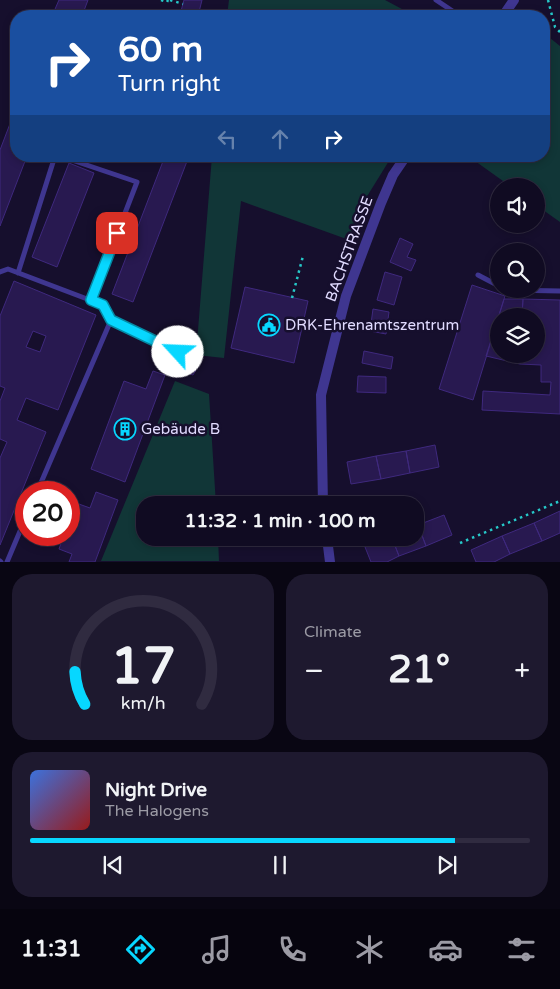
<!DOCTYPE html>
<html lang="en">
<head>
<meta charset="utf-8">
<style>
	:root { --surface:#100b22; --page:#1e192f; --text:#f1f3f6; --muted:#9c9ba5; --line:#302b40; --accent:#07d7ff }
	body { margin:0; font-family:"Varela Round",sans-serif; background:var(--page); color:var(--text); height:100vh; display:flex; flex-direction:column; font-size:19px; white-space:nowrap }
	* { box-sizing:border-box; margin:0 }
	p { font-size:16px; color:var(--muted) }
	.icon { flex:none; width:28px; height:28px; fill:none; stroke:currentColor; stroke-width:2; stroke-linecap:round; stroke-linejoin:round }
	.map { position:relative; height:562px; overflow:hidden }
	.panel { display:flex; flex-direction:column; gap:12px; padding:12px; background:#090613; flex:1 }
	.panel>* { flex:none }
	.top-card { position:absolute; left:10px; top:10px; width:540px; height:152px; border-radius:20px; box-shadow:0 2px 8px #0003,0 0 0 1px var(--line); background:#1a4fa0; color:#fff; overflow:hidden }
	.controls { position:absolute; left:490px; top:178px; display:grid; gap:10px }
	.controls a { display:grid; place-items:center; width:55px; height:55px; border-radius:50%; background:var(--surface); box-shadow:0 2px 8px #0003,0 0 0 1px var(--line); font-size:25px }
	.speed { position:absolute; left:15px; top:481px; display:flex; gap:10px; font-size:25px; font-weight:700; text-align:center }
	.speed>* { display:grid; place-content:center; width:65px; height:65px; border-radius:50%; background:var(--surface); box-shadow:0 2px 8px #0003,0 0 0 1px var(--line); line-height:1 }
	.speed .limit { border:8px solid #d22; background:#fff; color:#111 }
	.pin { position:absolute; display:grid; place-items:center; width:42px; height:42px; color:#fff; margin:-21px; border-radius:10px; box-shadow:0 2px 8px #0006 }
	.me { position:absolute; width:55px; margin:-28px; rotate:295deg; stroke-linejoin:round; filter:drop-shadow(0 0 4px #0008) }
	.turn { display:flex; align-items:center; gap:18px; height:105px; padding:0 25px; font-size:22px }
	.turn .icon { width:65px; height:65px; stroke-width:2.5 }
	.turn b { display:block; font-size:35px; line-height:42px }
	.lanes { display:flex; align-items:center; height:48px; padding:0 25px; background:#0003; justify-content:center; gap:25px; direction:ltr }
	.lanes .off { opacity:.35 }
	.big { font-size:38px; font-weight:800; line-height:1.1 }
	.panel .widget { flex:1; display:flex; flex-direction:column; justify-content:center; gap:8px; min-width:0; padding:0 18px; border-radius:20px; background:var(--page) }
	.panel .dial { align-items:center; gap:0 }
	.dial svg { height:130px; overflow:visible; fill:none; stroke:var(--line); stroke-width:7; stroke-linecap:round; text-anchor:middle }
	.dial text { fill:var(--text); stroke:none }
	.song { display:flex; align-items:center; gap:15px }
	.cover { width:60px; height:60px; border-radius:8px; background:linear-gradient(135deg,hsl(220 70% 55%),hsl(0 70% 35%)) }
	.played { height:5px; border-radius:2px; background:linear-gradient(90deg,var(--accent) 85%,var(--line) 85%) }
	.keys { display:flex; justify-content:space-around; direction:ltr }
	.heat { display:flex; justify-content:space-between; align-items:center; font-size:28px; direction:ltr }
	.panel .tiles { flex:1; display:grid; gap:12px; grid-template-columns:1fr 1fr }
	.widget:last-child { grid-column:span 2 }
	.trip { position:absolute; left:136px; top:496px; width:288px; height:50px; border-radius:20px; background:var(--surface); box-shadow:0 2px 8px #0003,0 0 0 1px var(--line); font-weight:800; line-height:50px; text-align:center }
	.menu { display:flex; height:80px; justify-content:space-around; align-items:center; background:#06040e; color:var(--muted) }
	.menu .icon { width:35px; height:35px }
	.menu .selected { color:var(--accent) }
	.menu b { font-size:22px; color:var(--text) }
	.map>svg:first-child { display:block }
	.green { fill:#113637 }
	.building { fill:#281950; stroke:#3f297e; fill-rule:evenodd }
	.lines { fill:none; stroke-linecap:round; stroke-linejoin:round }
	.path { stroke:#26c8c8; stroke-width:2.5; stroke-dasharray:2.5 4; stroke-linecap:butt }
	.service { stroke:#3f3690; stroke-width:5 }
	.minor { stroke:#3f3690; stroke-width:10 }
	.route-casing { stroke:#058ca6; stroke-width:12 }
	.route { stroke:#07d7ff; stroke-width:9 }
	.labels { text-anchor:middle; dominant-baseline:central; stroke-width:5; stroke-linejoin:round; paint-order:stroke }
	.street-label { font-size:15px; fill:#e1dbff; stroke:#160f2d }
	.poi-label { font-size:15px; fill:#e1dbff; stroke:#160f2d; text-anchor:start }
</style>
</head>
<body>
<div class="map">
<svg width="560" height="562" viewBox="0 0 560 562">
	<rect width="100%" height="100%" fill="#160f2d"/>
	<path class="green" d="M229,0h156l30,16h-188z
		M545,34l15,12v176l-24,-17v-19h-26l-42,-30h76z
		M212,156h180l-26,42 -14,43 -111,-40 -17,157 -28,-3z
		M175,381l34,13 7,111h-71v33h73l1,23h-118z"/>
	<path class="building" d="M59,0h29l-6,16h-30z
		M184,0h18l-4,16 -17,-5z
		M16,108v48h11l-27,70v-76z
		M165,156h24l-56,146 -21,-8z
		M69,163l25,10 -37,94 -25,-10z
		M400,238l13,6 -6,13 9,3 -5,11 -21,-9z
		M385,272l17,5 -8,28 -17,-5z
		M14,281l82,34 -38,95 -32,-12 -9,22 29,12 -46,113v-87l7,-16 -7,-3v-38l5,-13 -5,-2v-70zM33,331l13,5 -6,16 -14,-5z
		M472,285l33,11 -32,104 -34,-11z
		M245,287l63,14 -14,62 -63,-15z
		M504,299h19l-1,17h-23v38h22l-1,10 -34,-8z
		M523,299l37,1v114l-78,-4 1,-19 67,4 1,-13h-10v-17l-21,-1 1,-10h15v-38h-14z
		M373,309l16,3 -3,22 -16,-3z
		M364,351l29,6 -2,12 -29,-6z
		M190,366l6,4 -3,5 -7,-3z
		M153,371l12,4 -40,107 -34,-13 33,-88 22,8z
		M358,376l28,1v16l-29,-1z
		M435,445l4,22 -29,6 -4,-22z
		M406,451l4,22 -29,6 -5,-23z
		M376,456l5,23 -30,5 -4,-22z
		M96,492l22,8 -23,62h-26l3,-8 -13,-5 5,-14h5v-12l7,-20 14,5z
		M560,511v22l-18,8 -8,-18z
		M444,515l8,20 -26,11 -8,-21z
		M534,523l8,18 -32,13 -8,-18z
		M418,525l8,21 -27,10 -7,-18h23v-12z
		M502,536l8,18 -16,8h-18l-5,-12z
		M388,538h4l7,18 -12,6h-16l-6,-15z"/>
	<g class="lines">
		<path class="path" d="M161,0l6,2 1,-2
			M170,0l13,4
			M548,0l7,27 5,5
			M292,298l11,-42
			M460,543l100,-42"/>
		<path class="service" d="M436,0l24,16
			M60,156l77,26 -46,119
			M0,272l8,-3 95,36 8,15 85,40
			M18,273l37,-117
			M478,275l21,11
			M503,289l3,1 54,1
			M37,492l74,-172
			M0,561l1,1
			M7,562l19,-45"/>
		<path class="minor" d="M503,16l11,-16
			M323,505l-2,-110 25,-99 35,-93 12,-28 13,-19
			M327,538l3,24"/>
	</g>
	<g class="lines">
		<g class="route-casing">
			<path id="route" d="M117,233l-26,67 12,5 8,15 67,32"/>
		</g>
		<use href="#route" class="route"/>
	</g>
	<defs>
		<g id="civic-ring" transform="scale(1.125)"><circle r="9.5" fill="#160f2d" stroke="#07d7ff" stroke-width="1.5"/><path d="M-.6-6.5H3V-4.5H.6V-3L4-1V1h2V6H-6V1h2V-1L-.6-3ZM-1.2 2.5V6h2.4V2.5Z" fill="#07d7ff"/></g>
		<g id="building-ring" transform="scale(1.125)"><circle r="9.5" fill="#160f2d" stroke="#07d7ff" stroke-width="1.5"/><path d="M-4-6H4V6H1V3H-1V6H-4ZM-2.5-4.3h1.7v1.8h-1.7ZM.8-4.3h1.7v1.8H.8ZM-2.5-1h1.7V.8h-1.7ZM.8-1h1.7V.8H.8Z" fill="#07d7ff"/></g>
	</defs>
	<g fill-rule="evenodd">
		<use href="#civic-ring" x="269" y="325"/>
		<use href="#building-ring" x="125" y="429"/>
	</g>
	<g class="labels">
		<g class="street-label">
			<text transform="translate(349 249) rotate(-70)">BACHSTRASSE</text>
		</g>
		<g class="poi-label">
			<text x="285" y="325">DRK-Ehrenamtszentrum</text>
			<text x="141" y="429">Gebäude B</text>
		</g>
	</g>
</svg>
<div class="controls">
<a><svg class="icon" aria-label="sound" viewBox="0 0 24 24"><path d="M4 9h4l5-4v14l-5-4H4zM17 9q2 3 0 6"/></svg></a>
<a><svg class="icon" aria-label="search" viewBox="0 0 24 24"><circle cx="10" cy="10" r="6"/><path d="M15 15l6 6"/></svg></a>
<a><svg class="icon" aria-label="layers" viewBox="0 0 24 24"><path d="M12 4l9 5-9 5-9-5zM3 14l9 5 9-5"/></svg></a>
</div>
<div class="speed"><div class="limit">20</div></div>
<div class="pin" style="left:117px;top:233px;background:#d93025"><svg class="icon" aria-label="arrive" viewBox="0 0 24 24"><path d="M6 21V4h12l-3 4 3 4H6"/></svg></div>
<svg class="me" style="left:178px;top:352px" viewBox="-20 -20 40 40"><circle r="19" fill="#fff"/><path d="M0-13L10 11 0 6-10 11z" fill="#07d7ff"/></svg>
<div class="trip">11:32 · 1 min · 100 m</div>
<div class="top-card">
<div class="turn"><svg class="icon" aria-label="right" viewBox="0 0 24 24"><path d="M7 20v-9h11M14 6l5 5-5 5"/></svg><div><b>60 m</b>Turn right</div></div>
<div class="lanes"><svg class="icon off" aria-label="left" viewBox="0 0 24 24"><path d="M17 20v-9H6M10 6l-5 5 5 5"/></svg><svg class="icon off" aria-label="ahead" viewBox="0 0 24 24"><path d="M12 20V5M6 11l6-6 6 6"/></svg><svg class="icon" aria-label="right" viewBox="0 0 24 24"><path d="M7 20v-9h11M14 6l5 5-5 5"/></svg></div>
</div>
</div>
<section class="panel">
<div class="tiles">
<div class="widget dial"><svg viewBox="0 0 100 80">
<path d="M14 69A42 42 0 1 1 86 69"/>
<path d="M14 69A42 42 0 0 1 8 49" stroke="#07d7ff"/>
<text x="50" y="56" font-size="32" font-weight="700">17</text>
<text x="50" y="72" font-size="11">km/h</text>
</svg></div>
<div class="widget"><p>Climate</p>
<div class="heat"><a>−</a><b class="big">21°</b><a>+</a></div>
</div>
<div class="widget">
<div class="song"><i class="cover"></i><div><b>Night Drive</b><p>The Halogens</p></div></div>
<div class="played"></div>
<div class="keys"><svg class="icon" aria-label="previous" viewBox="0 0 24 24"><path d="M18 5L8 12l10 7zM5 5v14"/></svg><svg class="icon" aria-label="pause" viewBox="0 0 24 24"><path d="M8 5v14M16 5v14"/></svg><svg class="icon" aria-label="next" viewBox="0 0 24 24"><path d="M6 5l10 7-10 7zM19 5v14"/></svg></div>
</div>
</div>
</section>
<nav class="menu">
<b>11:31</b>
<svg class="icon selected" aria-label="directions" viewBox="0 0 24 24"><path d="M12 3l9 9-9 9-9-9zM9 14v-3h6M13 9l2 2-2 2"/></svg>
<svg class="icon" aria-label="music" viewBox="0 0 24 24"><path d="M9 18V5l10-2v13"/><circle cx="6" cy="18" r="3"/><circle cx="16" cy="16" r="3"/></svg>
<svg class="icon" aria-label="phone" viewBox="0 0 24 24"><path d="M5 4h4l2 5-3 2q2 4 5 5l2-3 5 2v4C11 20 4 13 5 4z"/></svg>
<svg class="icon" aria-label="climate" viewBox="0 0 24 24"><path d="M12 3v18M4 7l16 10M4 17L20 7"/></svg>
<svg class="icon" aria-label="car" viewBox="0 0 24 24"><path d="M5 17H2v-5l4-1 3-4h7l3 4 3 1v5h-3M9 17h6M6 11h13"/><circle cx="7" cy="17" r="2"/><circle cx="17" cy="17" r="2"/></svg>
<svg class="icon" aria-label="filters" viewBox="0 0 24 24"><path d="M4 7h16M4 17h16"/><circle cx="9" cy="7" r="2"/><circle cx="15" cy="17" r="2"/></svg>
</nav>
</body>
</html>
